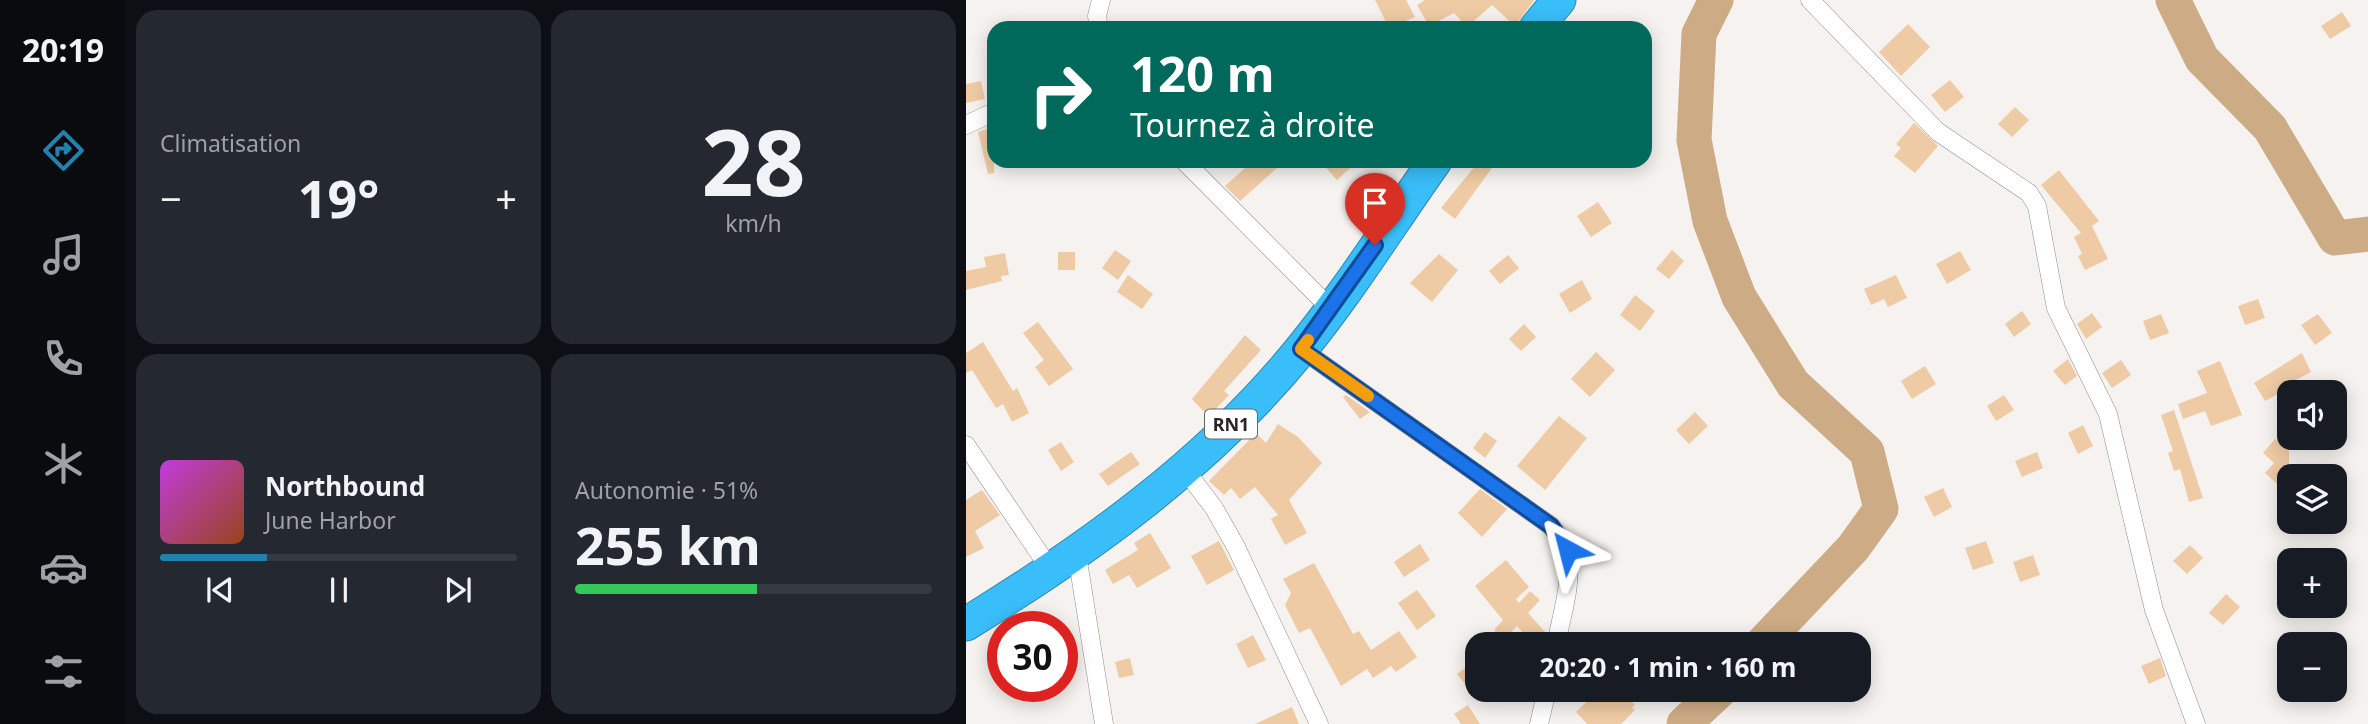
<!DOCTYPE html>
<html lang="fr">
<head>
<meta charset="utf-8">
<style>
	:root { --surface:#171b24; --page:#242831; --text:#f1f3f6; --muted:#9ea1a6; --line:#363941; --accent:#2082ad }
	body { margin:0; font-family:"Noto Sans",sans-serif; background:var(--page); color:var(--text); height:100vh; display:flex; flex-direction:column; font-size:26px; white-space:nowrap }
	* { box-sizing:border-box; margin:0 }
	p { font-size:23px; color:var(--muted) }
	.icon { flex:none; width:38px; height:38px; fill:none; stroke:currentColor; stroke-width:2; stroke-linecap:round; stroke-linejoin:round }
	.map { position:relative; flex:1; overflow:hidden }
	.panel { display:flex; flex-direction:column; gap:10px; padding:10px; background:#0d0f14; width:840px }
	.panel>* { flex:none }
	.banner { position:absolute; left:21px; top:21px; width:665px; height:147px; border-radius:21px; box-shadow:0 4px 18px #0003; background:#00695c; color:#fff; overflow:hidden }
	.fabs { position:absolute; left:1311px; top:380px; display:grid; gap:14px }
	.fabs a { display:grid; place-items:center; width:70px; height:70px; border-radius:14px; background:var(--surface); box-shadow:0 4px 18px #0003; font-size:35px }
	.speed { position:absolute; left:21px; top:611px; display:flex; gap:14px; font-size:35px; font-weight:700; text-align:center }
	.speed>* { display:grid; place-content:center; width:91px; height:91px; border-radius:50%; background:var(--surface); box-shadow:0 4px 18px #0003; line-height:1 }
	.speed .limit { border:10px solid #d22; background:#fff; color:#111 }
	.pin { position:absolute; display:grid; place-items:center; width:60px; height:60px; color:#fff; margin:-72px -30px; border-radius:50% 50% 50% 0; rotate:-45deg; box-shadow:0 0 7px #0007 }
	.pin .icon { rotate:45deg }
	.me { position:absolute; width:77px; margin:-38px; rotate:322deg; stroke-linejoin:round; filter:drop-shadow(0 0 5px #0008) }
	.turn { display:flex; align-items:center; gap:24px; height:147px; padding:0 28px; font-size:32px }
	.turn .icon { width:91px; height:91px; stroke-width:2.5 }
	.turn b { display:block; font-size:49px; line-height:60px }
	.big { font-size:52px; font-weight:700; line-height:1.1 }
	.panel .tile { flex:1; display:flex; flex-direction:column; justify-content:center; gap:10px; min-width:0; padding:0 24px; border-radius:21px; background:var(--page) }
	.panel .dial { align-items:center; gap:0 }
	.dial b { font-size:91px; line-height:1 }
	.song { display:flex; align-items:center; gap:21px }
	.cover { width:84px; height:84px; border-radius:10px; background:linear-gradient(135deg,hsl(290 70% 55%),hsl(20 70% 35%)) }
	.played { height:7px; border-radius:4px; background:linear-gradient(90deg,var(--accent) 30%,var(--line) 30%) }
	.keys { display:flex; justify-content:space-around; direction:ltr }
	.heat { display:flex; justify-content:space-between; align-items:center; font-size:38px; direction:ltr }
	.charge { height:10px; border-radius:5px; background:linear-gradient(90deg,#34c759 51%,var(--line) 0) }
	.panel .tiles { flex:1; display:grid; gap:10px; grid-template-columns:repeat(2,1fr) }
	.trip { position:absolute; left:499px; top:632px; width:406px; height:70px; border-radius:21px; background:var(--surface); box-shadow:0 4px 18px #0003; font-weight:700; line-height:70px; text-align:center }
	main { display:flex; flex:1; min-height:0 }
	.menu { display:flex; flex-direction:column; width:126px; justify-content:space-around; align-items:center; background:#090b0e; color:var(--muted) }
	.menu .icon { width:49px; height:49px }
	.menu .current { color:var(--accent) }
	.menu b { font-size:32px; color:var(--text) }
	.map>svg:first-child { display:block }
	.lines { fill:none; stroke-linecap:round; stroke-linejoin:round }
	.river { stroke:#cdab85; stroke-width:35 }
	.building { fill:#efcba5 }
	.street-casing { stroke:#8f8d8a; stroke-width:19 }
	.highway-casing { stroke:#3288ae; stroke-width:35 }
	.street { stroke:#fff; stroke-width:18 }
	.highway { stroke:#39bef9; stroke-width:33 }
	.route-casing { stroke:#114b97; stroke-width:18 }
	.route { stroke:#1a73e8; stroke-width:12 }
	.slow { stroke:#f59e0b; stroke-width:12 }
	.labels { text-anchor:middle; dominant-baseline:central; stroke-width:7; stroke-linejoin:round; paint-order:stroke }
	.shield { fill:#fff; stroke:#676666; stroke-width:2 }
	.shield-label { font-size:18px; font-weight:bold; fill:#262524 }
</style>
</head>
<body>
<main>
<nav class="menu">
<b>20:19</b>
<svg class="icon current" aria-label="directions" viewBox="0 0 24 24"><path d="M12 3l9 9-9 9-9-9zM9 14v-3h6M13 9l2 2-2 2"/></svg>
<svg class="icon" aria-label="music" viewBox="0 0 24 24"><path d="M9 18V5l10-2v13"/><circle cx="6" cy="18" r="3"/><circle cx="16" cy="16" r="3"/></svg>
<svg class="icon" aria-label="phone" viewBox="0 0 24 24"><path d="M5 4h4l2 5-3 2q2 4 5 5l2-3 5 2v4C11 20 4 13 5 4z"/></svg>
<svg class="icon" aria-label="climate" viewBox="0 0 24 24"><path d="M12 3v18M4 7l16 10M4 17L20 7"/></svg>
<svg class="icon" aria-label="car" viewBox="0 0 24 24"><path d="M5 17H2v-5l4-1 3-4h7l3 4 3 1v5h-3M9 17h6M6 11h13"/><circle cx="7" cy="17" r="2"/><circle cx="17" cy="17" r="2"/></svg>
<svg class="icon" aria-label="filters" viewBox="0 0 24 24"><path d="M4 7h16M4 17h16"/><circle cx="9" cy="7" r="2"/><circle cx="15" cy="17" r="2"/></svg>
</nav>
<section class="panel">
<div class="tiles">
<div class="tile"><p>Climatisation</p>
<div class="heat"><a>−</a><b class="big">19°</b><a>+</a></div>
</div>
<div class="tile dial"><b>28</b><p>km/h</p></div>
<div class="tile">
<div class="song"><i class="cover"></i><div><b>Northbound</b><p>June Harbor</p></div></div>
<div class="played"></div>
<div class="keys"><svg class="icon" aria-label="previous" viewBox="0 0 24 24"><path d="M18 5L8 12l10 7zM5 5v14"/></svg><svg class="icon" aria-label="pause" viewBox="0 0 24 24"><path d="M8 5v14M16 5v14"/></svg><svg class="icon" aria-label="next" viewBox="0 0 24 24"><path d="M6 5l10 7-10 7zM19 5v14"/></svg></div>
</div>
<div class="tile"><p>Autonomie · 51%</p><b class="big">255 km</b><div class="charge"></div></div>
</div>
</section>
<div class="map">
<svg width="1402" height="724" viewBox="0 0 1402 724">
	<rect width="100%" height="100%" fill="#f5f2ef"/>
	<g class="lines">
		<path class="river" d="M750,0l-17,34 -5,106 16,81 29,76 54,87 74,68 14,57 -28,39 -91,96
			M1207,0l29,59 68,69 65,110 33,-4
			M718,724l36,-34"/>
	</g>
	<path class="building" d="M409,0h31l9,17 -26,11z
		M459,0h109l-19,26 -23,-21 -25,22 -13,-14 -25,13 -12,-21z
		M1376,12l9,14 -21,13 -9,-13z
		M942,24l22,23 -29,29 -22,-24z
		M984,80l14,17 -19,15 -14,-17z
		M15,81l4,18 -19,4v-19z
		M1049,107l14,13 -17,17 -14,-13z
		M948,123l24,23 -23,27 -21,-17 7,-8 -5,-4z
		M28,127v46l-6,1 -10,-42z
		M287,161h32l-45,40 -15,-15z
		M354,161h38l-21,19z
		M513,161h18l-42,58 -14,-11z
		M1093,170l40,51 -7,5 16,33 -23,11 -7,-14 4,-2 -8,-17 7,-4 -40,-48z
		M632,202l14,21 -21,14 -14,-21z
		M149,250l16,11 -13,19 -16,-12z
		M706,250l12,11 -15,18 -13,-10z
		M994,251l11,19 -24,14 -11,-20z
		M92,252h17v18h-17z
		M39,253l4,22 -8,1 1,5 -36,9v-19l20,-4 -2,-10z
		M473,254l19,16 -26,32 -22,-19z
		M542,255l11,13 -19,16 -11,-13z
		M162,275l25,19 -11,15 -25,-17z
		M930,275l11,23 -19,9 -4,-8 -13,6 -7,-16z
		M616,280l10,19 -22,14 -11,-19z
		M669,295l20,16 -15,20 -20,-16z
		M1292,299l7,19 -20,7 -7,-19z
		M1056,311l9,13 -17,13 -9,-13z
		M1126,313l10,14 -16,12 -9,-15z
		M1195,314l8,19 -19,7 -7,-19z
		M1352,314l14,19 -17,12 -14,-20z
		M72,322l35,47 -24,17 -14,-19 9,-7 -21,-27z
		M558,324l12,13 -15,14 -12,-12z
		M279,335l16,15 -37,41 5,4 -19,20 -4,-1 -14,-15z
		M17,342l30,49 4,-3 12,25 -17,9 -9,-18 -7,4 -24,-38 -6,3v-20z
		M630,352l19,18 -25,27 -19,-18z
		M1336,353l9,19 -32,17 2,3 -16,9 -11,-18z
		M1102,359l9,17 -12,9 -12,-14z
		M1155,360l10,15 -19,13 -10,-15z
		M1254,361l22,54 -31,11 -6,-15 -22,8 -5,-15 29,-11 -10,-22z
		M959,366l11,18 -24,15 -11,-18z
		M380,395l24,17 -10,7 -17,-22z
		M1038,395l10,15 -18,11 -9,-15z
		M1208,410l29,88 -14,4 -9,-33 -6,2 -6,-18 5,-2 -12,-36z
		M729,412l13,14 -19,18 -13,-14z
		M593,416l28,22 -42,52 -28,-24z
		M312,424l20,13 24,26 -33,37 18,33 -22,12 -14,-26 7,-4 -23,-28 -15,12 -9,-11 -7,7 -15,-14 47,-48 10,10z
		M1117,425l10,21 -15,8 -10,-21z
		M519,432l12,9 -12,17 -12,-10z
		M1309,439l14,9v47l-24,-22 9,-10 -11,-10z
		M95,442l13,20 -13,9 -13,-21z
		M165,452l9,12 -32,22 -9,-12z
		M1071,452l6,16 -21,9 -7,-16z
		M977,488l9,19 -18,10 -10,-20z
		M514,489l27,20 -25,28 -24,-24z
		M16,490l18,25 -25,16 9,17 -18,9v-57z
		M184,533l21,35 -34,20 -8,-13 -16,9 -8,-14 33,-20 -4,-7z
		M253,541l15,29 -27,15 -16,-29z
		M1020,541l8,22 -21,7 -8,-22z
		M454,544l10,16 -26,17 -10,-15z
		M1224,545l13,13 -16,16 -14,-13z
		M1067,555l7,20 -20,7 -7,-20z
		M540,560l23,27 -13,12 3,4 11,-12 10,9 -12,13 19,21 -2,10h-13l-15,-18 -15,16 -7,-7v-6l8,-9 -28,-34z
		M348,563l39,71 6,-3 12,19 28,-19 18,26 -21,15 -5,-6 -18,12 -6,-9 -26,17 -31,-58 -11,5 -14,-28 6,-12 -8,-14z
		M451,590l19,26 -19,14 -19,-27z
		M1260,594l14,13 -17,18 -14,-12z
		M287,635l13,25 -18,8 -12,-24z
		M164,658l4,17 -15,3 -4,-16z
		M1194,658l6,18 -17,8 -8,-18z
		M511,659v22l-9,7 -11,-14z
		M633,690h22l14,15 -3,2 3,3 -14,14h-34l-11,-12z
		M502,705l12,19h-19l-7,-10z
		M326,707l7,17h-44z"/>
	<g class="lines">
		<g class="street-casing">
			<path id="street" d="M844,0l128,132 91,61 8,13 19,102 52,106 46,196 42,114
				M133,28l-2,-12 4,-16
				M0,125l28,-13
				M218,161l147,148
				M335,349l250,177c31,32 13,77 5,118
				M0,445l86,127
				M219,470l29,38 22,39 83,177
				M111,555l27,169
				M573,724l8,-34"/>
		</g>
		<g class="highway-casing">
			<path id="highway" d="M570,28l23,-28
				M0,624c124,-76 244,-162 336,-276 48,-59 89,-125 133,-187"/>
		</g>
		<use href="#street" class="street"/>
		<use href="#highway" class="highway"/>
	</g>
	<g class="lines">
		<g class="route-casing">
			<path id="route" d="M409,245l-74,104 250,177 17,24"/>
		</g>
		<use href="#route" class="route"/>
		<path class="slow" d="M342,340l-7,9 67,47"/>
	</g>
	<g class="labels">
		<rect class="shield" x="239" y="409.5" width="52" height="29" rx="5"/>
		<g class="shield-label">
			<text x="265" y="424">RN1</text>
		</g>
	</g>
</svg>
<div class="fabs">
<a><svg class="icon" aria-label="sound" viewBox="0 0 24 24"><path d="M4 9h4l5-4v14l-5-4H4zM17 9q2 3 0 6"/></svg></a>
<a><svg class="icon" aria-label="layers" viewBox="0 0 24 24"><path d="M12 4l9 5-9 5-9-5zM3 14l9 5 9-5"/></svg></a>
<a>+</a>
<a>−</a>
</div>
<div class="speed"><div class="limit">30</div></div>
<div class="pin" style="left:409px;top:245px;background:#d93025"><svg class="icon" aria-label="arrive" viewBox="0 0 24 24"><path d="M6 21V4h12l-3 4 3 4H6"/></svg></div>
<svg class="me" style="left:602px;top:550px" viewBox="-20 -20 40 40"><path d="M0-17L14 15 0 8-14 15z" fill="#1a73e8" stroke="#fff" stroke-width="4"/></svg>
<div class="trip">20:20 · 1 min · 160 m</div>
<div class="banner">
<div class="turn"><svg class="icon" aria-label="right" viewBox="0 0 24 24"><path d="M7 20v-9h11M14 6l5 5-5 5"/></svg><div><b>120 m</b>Tournez à droite</div></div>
</div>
</div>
</main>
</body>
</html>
